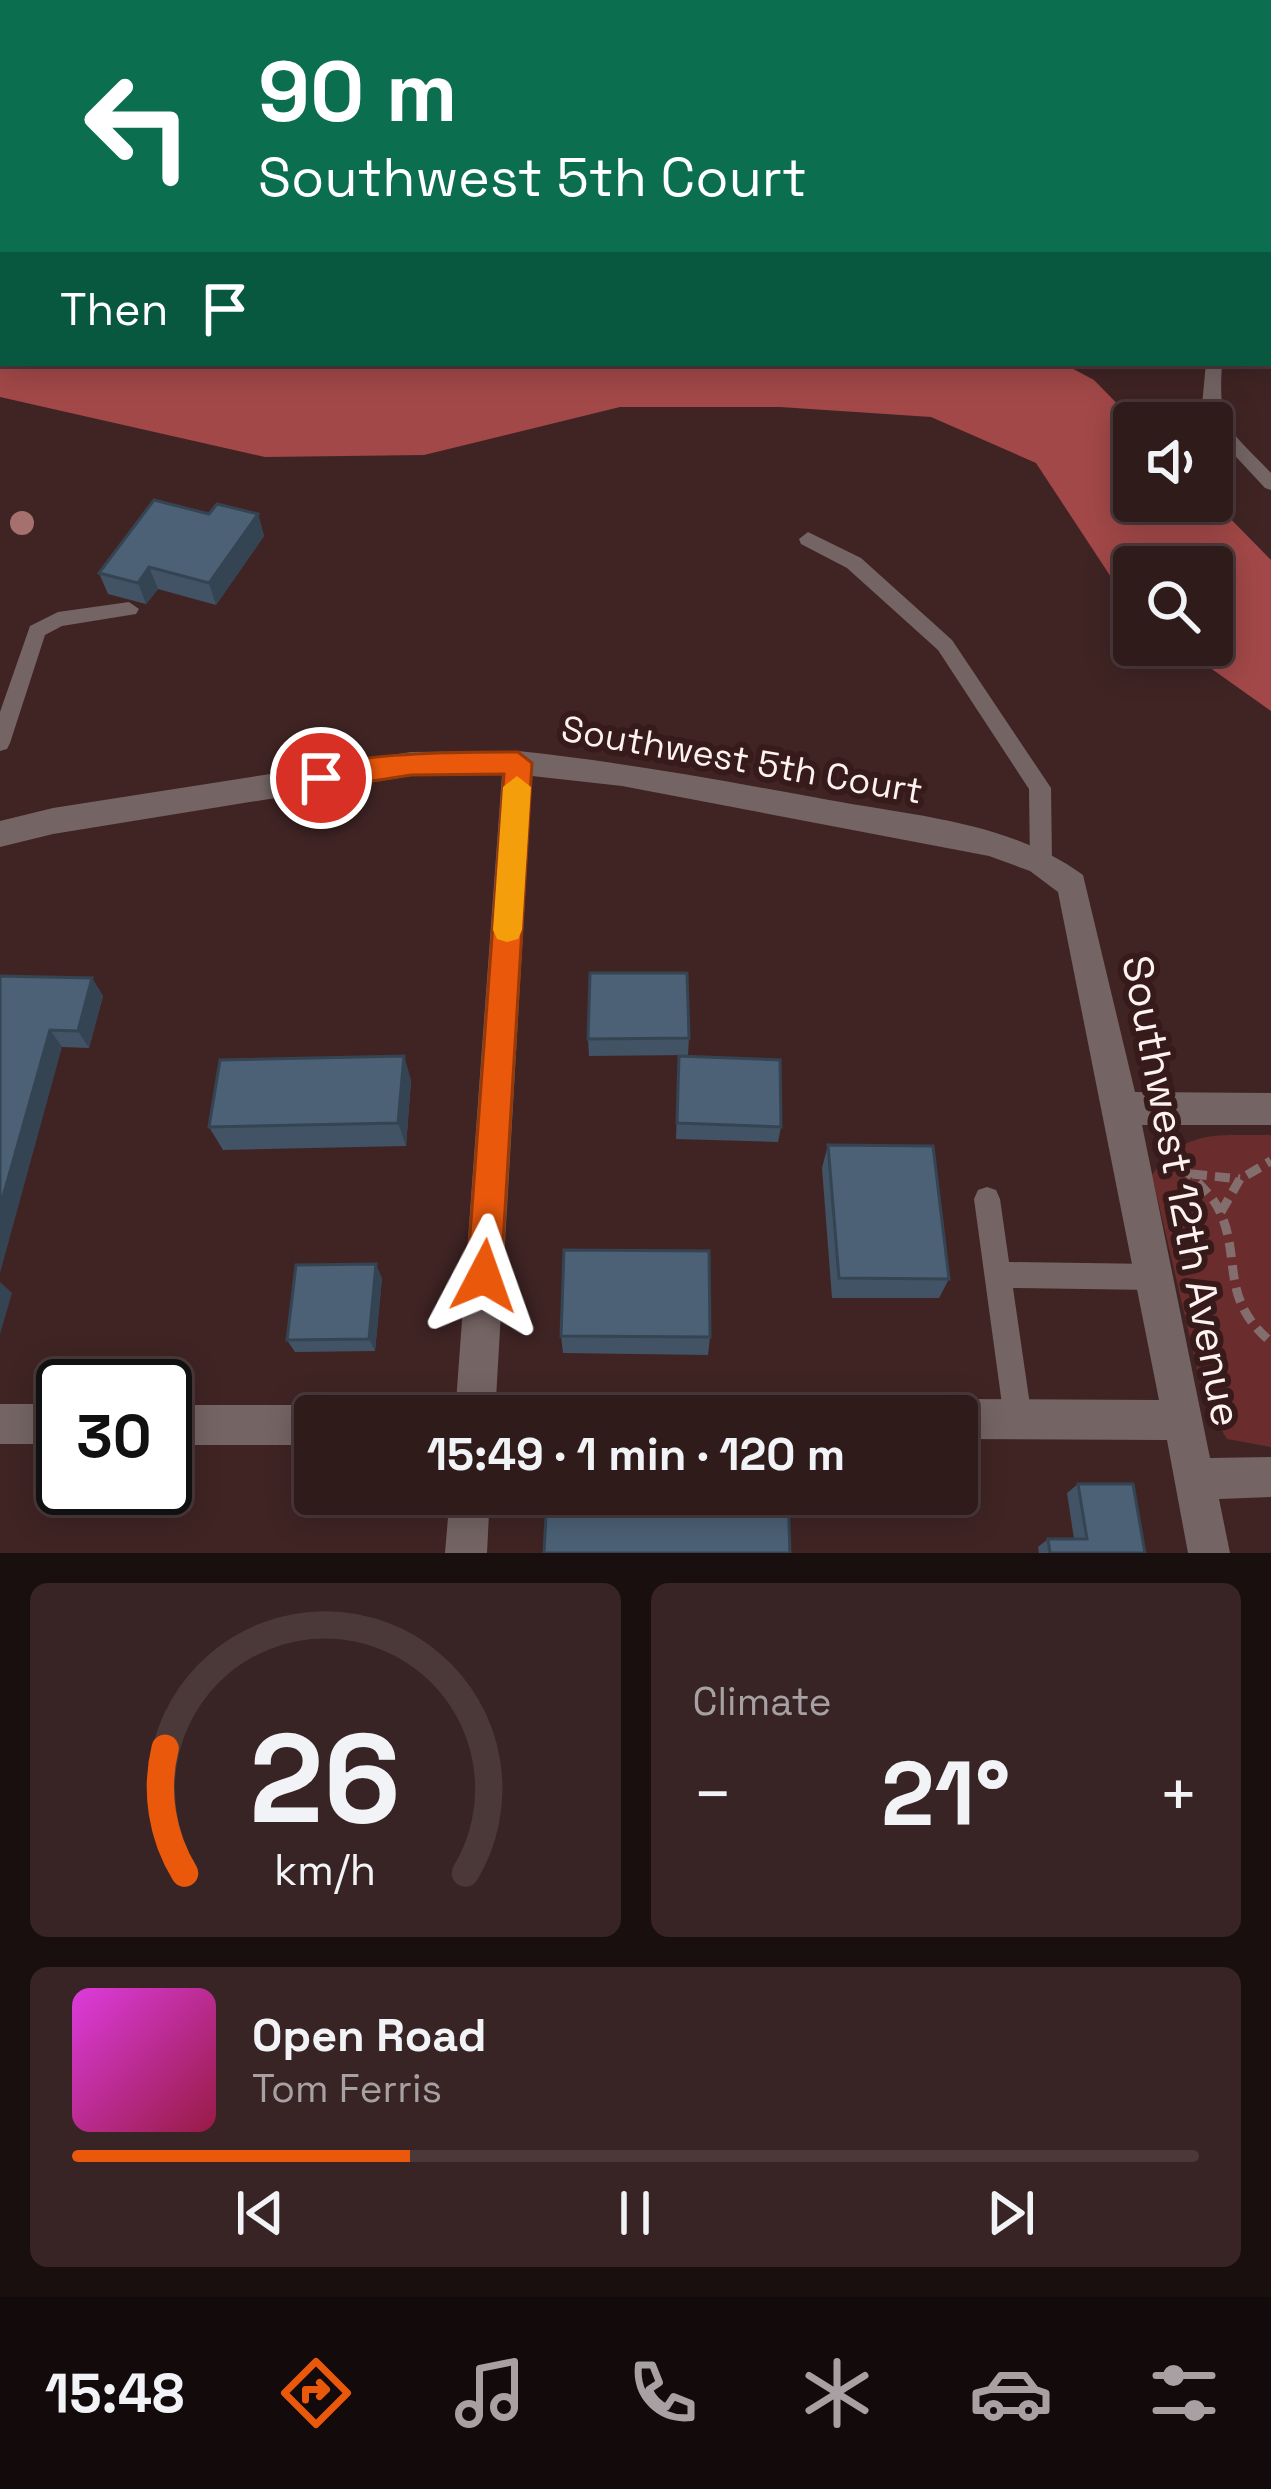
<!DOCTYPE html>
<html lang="en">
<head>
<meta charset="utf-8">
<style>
	:root { --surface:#301b1b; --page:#382424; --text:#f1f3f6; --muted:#a8a1a3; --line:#4b393a; --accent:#ea580c }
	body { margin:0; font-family:"Space Grotesk",sans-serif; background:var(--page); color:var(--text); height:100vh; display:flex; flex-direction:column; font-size:45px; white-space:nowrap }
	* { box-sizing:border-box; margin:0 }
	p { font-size:39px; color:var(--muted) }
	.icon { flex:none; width:66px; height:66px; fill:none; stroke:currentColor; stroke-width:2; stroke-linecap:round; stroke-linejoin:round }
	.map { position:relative; height:1553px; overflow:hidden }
	.side { display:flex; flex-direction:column; gap:30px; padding:30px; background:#1a0f0f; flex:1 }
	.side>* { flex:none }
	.banner { position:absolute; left:0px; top:0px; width:1272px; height:366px; box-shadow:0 6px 30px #0003,0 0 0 3px var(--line); background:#0b6e4f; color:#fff; overflow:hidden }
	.buttons { position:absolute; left:1113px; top:402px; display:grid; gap:24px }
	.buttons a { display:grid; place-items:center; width:120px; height:120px; border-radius:12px; background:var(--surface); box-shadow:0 6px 30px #0003,0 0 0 3px var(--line); font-size:60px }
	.speed { position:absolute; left:36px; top:1359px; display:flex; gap:24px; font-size:60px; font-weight:700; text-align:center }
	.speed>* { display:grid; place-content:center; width:156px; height:156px; border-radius:50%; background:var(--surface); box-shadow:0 6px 30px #0003,0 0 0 3px var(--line); line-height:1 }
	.speed .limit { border:6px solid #111; border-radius:18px; background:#fff; color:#111 }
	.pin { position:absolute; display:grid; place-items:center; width:102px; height:102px; color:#fff; margin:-51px; border:6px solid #fff; border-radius:50%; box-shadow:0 3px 12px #0007 }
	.me { position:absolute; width:132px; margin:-66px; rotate:4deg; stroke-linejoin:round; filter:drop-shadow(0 0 9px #0008) }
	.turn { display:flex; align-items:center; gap:42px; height:252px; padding:0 60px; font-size:54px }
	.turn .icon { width:156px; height:156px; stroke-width:2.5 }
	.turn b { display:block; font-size:84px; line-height:102px }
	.then { display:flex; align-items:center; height:114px; padding:0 60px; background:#0003; gap:24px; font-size:45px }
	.big { font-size:90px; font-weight:700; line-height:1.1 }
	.side .tile { flex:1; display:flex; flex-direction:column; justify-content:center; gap:18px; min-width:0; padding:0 42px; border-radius:18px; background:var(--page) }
	.side .dial { align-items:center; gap:0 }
	.dial svg { height:312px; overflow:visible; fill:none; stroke:var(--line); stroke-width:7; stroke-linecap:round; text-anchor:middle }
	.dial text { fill:var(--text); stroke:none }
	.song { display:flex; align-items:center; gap:36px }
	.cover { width:144px; height:144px; border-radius:18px; background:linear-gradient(135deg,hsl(300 70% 55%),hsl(340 70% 35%)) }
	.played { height:12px; border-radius:6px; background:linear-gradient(90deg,var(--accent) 30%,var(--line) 30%) }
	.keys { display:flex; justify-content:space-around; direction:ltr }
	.heat { display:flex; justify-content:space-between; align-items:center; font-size:66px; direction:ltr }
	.side .tiles { flex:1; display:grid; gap:30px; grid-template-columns:1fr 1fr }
	.tile:last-child { grid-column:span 2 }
	.trip { position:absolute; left:294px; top:1395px; width:684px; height:120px; border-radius:12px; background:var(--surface); box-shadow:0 6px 30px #0003,0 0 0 3px var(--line); font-weight:700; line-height:120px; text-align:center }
	.tab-bar { display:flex; height:192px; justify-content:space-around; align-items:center; background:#130b0b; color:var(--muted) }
	.tab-bar .icon { width:84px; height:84px }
	.tab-bar .current { color:var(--accent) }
	.tab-bar b { font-size:54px; color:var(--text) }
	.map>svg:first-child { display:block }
	.green { fill:#6a2c2c }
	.water { fill:#a24848 }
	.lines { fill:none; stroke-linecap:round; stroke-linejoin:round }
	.path { stroke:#846d6d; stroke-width:9; stroke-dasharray:15 8; stroke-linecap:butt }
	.service { fill:#746564; fill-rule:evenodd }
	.minor { fill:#746564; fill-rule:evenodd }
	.tree { fill:#a6706e }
	.wall { fill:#415365 }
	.shaded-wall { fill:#354453 }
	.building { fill:#4c6176; stroke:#354453; stroke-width:3 }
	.route { fill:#ea580c; stroke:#983908; stroke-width:3 }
	.slow { fill:#f59e0b }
	.labels { text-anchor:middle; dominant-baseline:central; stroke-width:12; stroke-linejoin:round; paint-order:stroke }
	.street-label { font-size:36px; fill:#fef2f1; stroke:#361b1a }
	.near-street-label { font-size:42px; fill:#fef2f1; stroke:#361b1a }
</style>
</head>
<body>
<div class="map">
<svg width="1271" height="1553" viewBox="0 0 1271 1553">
	<rect width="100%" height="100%" fill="#402424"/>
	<path class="green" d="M1271,1135v312l-44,-8 -22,-37 -53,-227c35,-48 65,-39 119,-40z"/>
	<path class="water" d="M0,249l3,114h1059l32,17 42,43 -2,78 78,-1 59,60v151l-93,-66h34v-78h-78v45l-98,-149 -105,-46 -151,-10h-160l-196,48 -159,2 -265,-60z"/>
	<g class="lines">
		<path class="path" d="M1165,1150c16,18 47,41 56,64 20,47 -1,85 50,128
			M1192,1174l48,5
			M1221,1212l19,-33 31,-18"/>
		<path class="service" d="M879,0h14v3h-14z
			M1206,363h16c-4,67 5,63 49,110v17l-6,-2 -53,-57v-8h-5l-5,-18z
			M808,532l53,26 91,82 99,148 1,74 -3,7 -8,2 -8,-2 -3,-7 -1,-73 -91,-139 -91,-82 -46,-24 -2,-5z
			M129,602l10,7 -3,5 -74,12 -17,9 -35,108 -3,6 -7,2v-39l30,-86 28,-14z
			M987,1187l9,3 4,9 9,63 144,2 9,4 4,9 -4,9 -9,4 -140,-2 19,131 -4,10 -10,4 -10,-4 -4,-10 -30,-220 4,-9z"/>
		<path class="minor" d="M0,0h12l-9,3 -3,10z
			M629,0h18v3h-18z
			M1058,0h18l1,3h-18z
			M1269,9h2v12h-2z
			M0,134h3v12h-3z
			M518,751c105,11 207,30 311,49 87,16 181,22 254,75l52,217 136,1v32h-129l68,333 61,-1v40l-52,2 11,54h-42l-21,-113 -210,-1v-23h-18l4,-11 14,-6 202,1 -101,-508 -28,-21 -41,-15 -367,-70 -90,-10 -37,640h-40l47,-641 -91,1 -358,58 -53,13v-26l53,-13 358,-56z
			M0,1404h63v40h-63z
			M165,1405h150l16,11h-16v29h-150z
			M450,1494h40l-3,59h-42z"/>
	</g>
	<circle class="tree" cx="22" cy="523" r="12"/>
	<path class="wall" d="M3,33v89h-3v-82z
		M1269,167l2,4v112h-2z
		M0,176l3,1v19l-3,-1z
		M209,514h49l6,22 -48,69 -58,-16 -12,15 -38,-10 -9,-21z
		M0,976l92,2 11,18 -14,52 -27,-1z
		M689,1038l-1,17 -99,1 -1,-17z
		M404,1056l7,25 -5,65 -183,4 -14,-23z
		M679,1056l102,71 -3,15 -102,-3z
		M828,1145l121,134 -10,19h-107l-10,-130z
		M382,1278l-7,73 -80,1 -8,-12z
		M561,1336l149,1 -2,18 -145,-2z
		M1078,1484l67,69h-106l-1,-6 10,-8h26l-7,-46z"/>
	<path class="shaded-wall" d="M82,0h21l-1,3h-21z
		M258,514l6,22 -48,69 -7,-22z
		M149,567l9,22 -12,15 -8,-21z
		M92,978l11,18 -14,52 -11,-17z
		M50,1030l12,17 -62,226v-66z
		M404,1056l7,25 -5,65 -8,-23z
		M376,1264l6,14 -7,73 -6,-12z
		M0,1282l12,11 -12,41z"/>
	<path class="building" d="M22,0h60l-1,3h-60z
		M231,0h63l-1,3h-63z
		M703,0h98v3h-98z
		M3,33v57h-3v-50z
		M3,157v20l-3,-1v-17z
		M1269,167l2,4v24h-2z
		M1269,212l2,3v47h-2z
		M154,500l55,14 8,-10 41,10 -49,69 -60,-16 -11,16 -39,-10z
		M590,973h97l2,65 -101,1z
		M0,976l92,2 -14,53 -28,-1 -50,177z
		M404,1056l-6,67 -189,4 11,-67z
		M679,1056l101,4 1,67 -104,-4z
		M828,1145l105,1 16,133 -110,-1z
		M564,1250l145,1 1,86 -149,-1z
		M376,1264l-7,75 -82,1 9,-75z
		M1078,1484h55l12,69h-95l-2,-14h39z
		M547,1494h241l2,59h-246z"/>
	<path class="route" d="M518,752l14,11 -31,513 -5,12 -12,5 -12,-5 -5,-12 37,-502 -93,1 -90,14 -13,-11c16,-28 175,-26 210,-26z"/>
	<path class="slow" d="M517,776l14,11 -9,143 -4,9 -11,3 -10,-3 -4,-9 10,-143z"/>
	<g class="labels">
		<g class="street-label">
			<text transform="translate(742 760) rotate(10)">Southwest 5th Court</text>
		</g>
		<g class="near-street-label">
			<text transform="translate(1182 1191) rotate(79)">Southwest 12th Avenue</text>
		</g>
	</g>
</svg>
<div class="buttons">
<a><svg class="icon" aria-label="sound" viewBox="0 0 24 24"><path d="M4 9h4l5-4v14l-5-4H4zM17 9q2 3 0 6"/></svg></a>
<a><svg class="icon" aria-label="search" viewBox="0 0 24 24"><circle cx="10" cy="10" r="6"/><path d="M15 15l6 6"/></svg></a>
</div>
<div class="speed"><div class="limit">30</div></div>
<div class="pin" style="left:321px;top:778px;background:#d93025"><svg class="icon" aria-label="arrive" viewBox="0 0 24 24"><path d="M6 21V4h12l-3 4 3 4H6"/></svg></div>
<svg class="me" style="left:484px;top:1276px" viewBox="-20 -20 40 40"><path d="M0-17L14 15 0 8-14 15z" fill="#ea580c" stroke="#fff" stroke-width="4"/></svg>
<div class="trip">15:49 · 1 min · 120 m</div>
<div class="banner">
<div class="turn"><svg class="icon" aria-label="left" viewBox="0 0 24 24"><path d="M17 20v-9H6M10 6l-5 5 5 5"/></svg><div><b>90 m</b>Southwest 5th Court</div></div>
<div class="then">Then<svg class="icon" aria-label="arrive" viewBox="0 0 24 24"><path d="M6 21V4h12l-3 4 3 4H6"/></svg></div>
</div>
</div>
<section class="side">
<div class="tiles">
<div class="tile dial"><svg viewBox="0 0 100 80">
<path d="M14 69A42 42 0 1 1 86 69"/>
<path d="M14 69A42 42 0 0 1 9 37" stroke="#ea580c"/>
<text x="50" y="56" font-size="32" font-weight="700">26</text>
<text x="50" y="72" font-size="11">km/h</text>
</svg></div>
<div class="tile"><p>Climate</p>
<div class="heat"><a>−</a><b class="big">21°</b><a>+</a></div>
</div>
<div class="tile">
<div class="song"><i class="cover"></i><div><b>Open Road</b><p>Tom Ferris</p></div></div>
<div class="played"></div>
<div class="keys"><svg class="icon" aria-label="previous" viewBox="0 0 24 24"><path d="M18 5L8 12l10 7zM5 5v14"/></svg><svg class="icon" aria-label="pause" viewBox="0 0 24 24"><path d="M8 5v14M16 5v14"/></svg><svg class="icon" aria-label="next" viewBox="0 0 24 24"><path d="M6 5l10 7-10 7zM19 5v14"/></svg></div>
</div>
</div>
</section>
<nav class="tab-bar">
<b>15:48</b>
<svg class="icon current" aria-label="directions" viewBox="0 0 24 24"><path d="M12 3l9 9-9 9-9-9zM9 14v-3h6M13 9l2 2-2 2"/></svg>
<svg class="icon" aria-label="music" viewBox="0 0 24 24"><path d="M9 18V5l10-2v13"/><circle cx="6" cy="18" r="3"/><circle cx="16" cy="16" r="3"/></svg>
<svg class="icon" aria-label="phone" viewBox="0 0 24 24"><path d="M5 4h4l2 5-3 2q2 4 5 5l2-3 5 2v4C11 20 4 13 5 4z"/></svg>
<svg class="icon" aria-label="climate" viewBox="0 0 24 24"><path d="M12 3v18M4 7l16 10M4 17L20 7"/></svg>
<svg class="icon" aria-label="car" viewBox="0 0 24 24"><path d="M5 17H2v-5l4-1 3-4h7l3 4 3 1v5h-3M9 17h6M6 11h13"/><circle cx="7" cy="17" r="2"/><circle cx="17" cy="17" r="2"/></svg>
<svg class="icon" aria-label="filters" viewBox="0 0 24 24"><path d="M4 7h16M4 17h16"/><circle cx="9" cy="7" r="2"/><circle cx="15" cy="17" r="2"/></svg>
</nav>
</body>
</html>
